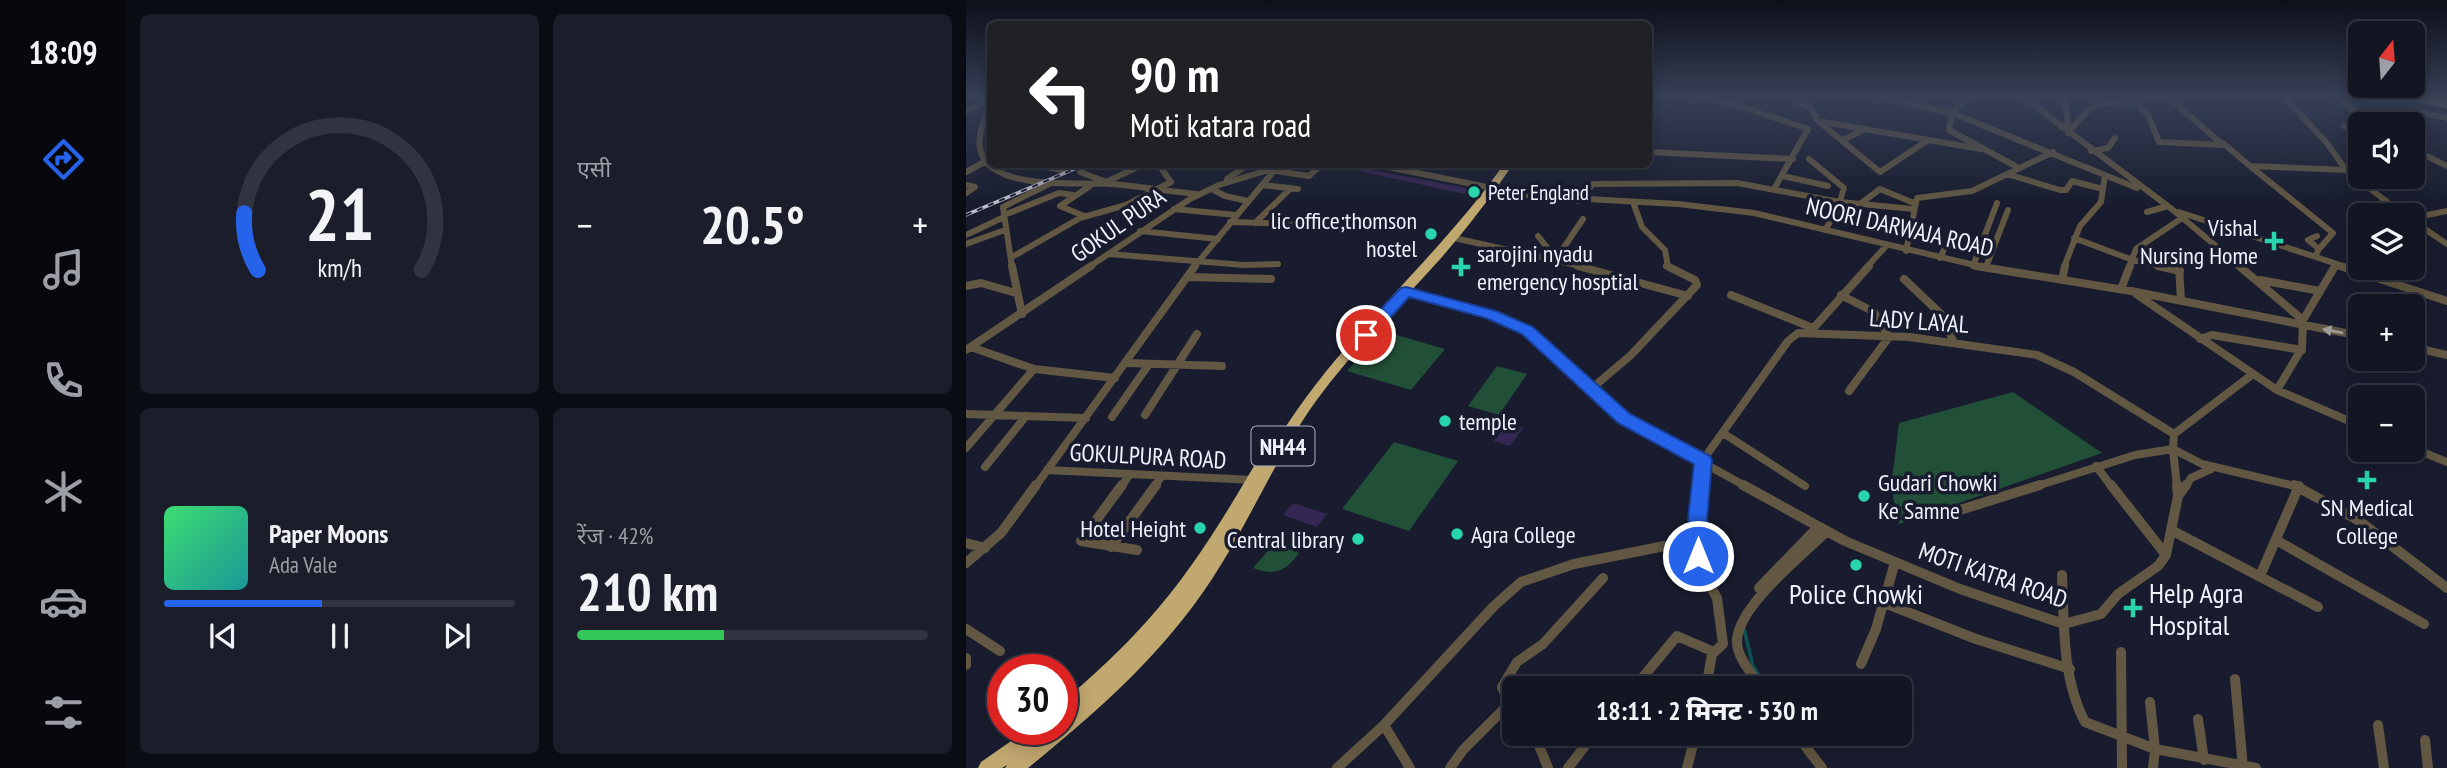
<!DOCTYPE html>
<html lang="hi">
<head>
<meta charset="utf-8">
<style>
	:root { --surface:#121522; --page:#1b1e2a; --text:#f1f3f6; --muted:#9c9fa5; --line:#313440; --accent:#2563eb }
	body { margin:0; font-family:"PT Sans Narrow","Noto Sans Devanagari",sans-serif; background:var(--page); color:var(--text); height:100vh; display:flex; flex-direction:column; font-size:26px; white-space:nowrap }
	* { box-sizing:border-box; margin:0 }
	p { font-size:23px; color:var(--muted) }
	.icon { flex:none; width:38px; height:38px; fill:none; stroke:currentColor; stroke-width:2; stroke-linecap:round; stroke-linejoin:round }
	.map { position:relative; flex:1; overflow:hidden }
	.sheet { display:flex; flex-direction:column; gap:14px; padding:14px; background:#0a0c13; width:840px }
	.sheet>* { flex:none }
	.top-card { position:absolute; left:21px; top:21px; width:665px; height:147px; border-radius:10px; box-shadow:0 4px 18px #0003,0 0 0 2px var(--line); background:#202124; color:#fff; overflow:hidden }
	.needle { width:46px; rotate:17deg }
	.controls { position:absolute; left:1382px; top:21px; display:grid; gap:14px }
	.controls a { display:grid; place-items:center; width:77px; height:77px; border-radius:10px; background:var(--surface); box-shadow:0 4px 18px #0003,0 0 0 2px var(--line); font-size:35px }
	.speed { position:absolute; left:21px; top:654px; display:flex; gap:14px; font-size:35px; font-weight:700; text-align:center }
	.speed>* { display:grid; place-content:center; width:91px; height:91px; border-radius:50%; background:var(--surface); box-shadow:0 4px 18px #0003,0 0 0 2px var(--line); line-height:1 }
	.speed .limit { border:10px solid #d22; background:#fff; color:#111 }
	.pin { position:absolute; display:grid; place-items:center; width:60px; height:60px; color:#fff; margin:-30px; border:4px solid #fff; border-radius:50%; box-shadow:0 2px 7px #0007 }
	.me { position:absolute; width:77px; margin:-38px; rotate:0deg; stroke-linejoin:round; filter:drop-shadow(0 0 5px #0008) }
	.turn { display:flex; align-items:center; gap:24px; height:147px; padding:0 28px; font-size:32px }
	.turn .icon { width:91px; height:91px; stroke-width:2.5 }
	.turn b { display:block; font-size:49px; line-height:60px }
	.big { font-size:52px; font-weight:800; line-height:1.1 }
	.sheet .tile { flex:1; display:flex; flex-direction:column; justify-content:center; gap:10px; min-width:0; padding:0 24px; border-radius:10px; background:var(--page) }
	.sheet .dial { align-items:center; gap:0 }
	.dial svg { height:182px; overflow:visible; fill:none; stroke:var(--line); stroke-width:7; stroke-linecap:round; text-anchor:middle }
	.dial text { fill:var(--text); stroke:none }
	.song { display:flex; align-items:center; gap:21px }
	.cover { width:84px; height:84px; border-radius:10px; background:linear-gradient(135deg,hsl(140 70% 55%),hsl(180 70% 35%)) }
	.played { height:7px; border-radius:4px; background:linear-gradient(90deg,var(--accent) 45%,var(--line) 45%) }
	.keys { display:flex; justify-content:space-around; direction:ltr }
	.heat { display:flex; justify-content:space-between; align-items:center; font-size:38px; direction:ltr }
	.charge { height:10px; border-radius:5px; background:linear-gradient(90deg,#34c759 42%,var(--line) 0) }
	.sheet .tiles { flex:1; display:grid; gap:14px; grid-template-columns:repeat(2,1fr) }
	.trip { position:absolute; left:536px; top:676px; width:410px; height:70px; border-radius:10px; background:var(--surface); box-shadow:0 4px 18px #0003,0 0 0 2px var(--line); font-weight:800; line-height:70px; text-align:center }
	main { display:flex; flex:1; min-height:0 }
	.tabs { display:flex; flex-direction:column; width:126px; justify-content:space-around; align-items:center; background:#07080e; color:var(--muted) }
	.tabs .icon { width:49px; height:49px }
	.tabs .active { color:var(--accent) }
	.tabs b { font-size:32px; color:var(--text) }
	.map>svg:first-child { display:block }
	.green { fill:#224f37 }
	.lines { fill:none; stroke-linecap:round; stroke-linejoin:round }
	.stream { stroke:#0d5053; stroke-width:3.5 }
	.building { fill:#352753 }
	.minor-far2 { stroke:#615742; stroke-width:6 }
	.minor-far1 { stroke:#615742; stroke-width:8 }
	.minor { stroke:#615742; stroke-width:10 }
	.major { stroke:#a69063; stroke-width:8 }
	.highway { fill:#c1a770; fill-rule:evenodd }
	.rail-casing { stroke:#bbbeca; stroke-width:3.5 }
	.rail { stroke:#181c2e; stroke-width:2; stroke-dasharray:6; stroke-linecap:butt }
	.oneway { fill:#a19d96 }
	.route { fill:#2563eb; stroke:#184099; stroke-width:2 }
	.poi-dot { fill:#29d5ad; stroke:#181c2e; stroke-width:2.5 }
	.labels { text-anchor:middle; dominant-baseline:central; stroke-width:7; stroke-linejoin:round; paint-order:stroke }
	.far-poi-label { font-size:21px; fill:#f0f3fd; stroke:#181c2e; text-anchor:start }
	.shield { fill:#181c2e; stroke:#afb2bf; stroke-width:2 }
	.shield-label { font-size:23px; font-weight:bold; fill:#f0f3fd }
	.poi-label { font-size:24px; fill:#f0f3fd; stroke:#181c2e; text-anchor:end }
	.street-label { font-size:24px; fill:#f0f3fd; stroke:#181c2e }
	.near-poi-label { font-size:28px; fill:#f0f3fd; stroke:#181c2e; text-anchor:start }
</style>
</head>
<body>
<main>
<nav class="tabs">
<b>18:09</b>
<svg class="icon active" aria-label="directions" viewBox="0 0 24 24"><path d="M12 3l9 9-9 9-9-9zM9 14v-3h6M13 9l2 2-2 2"/></svg>
<svg class="icon" aria-label="music" viewBox="0 0 24 24"><path d="M9 18V5l10-2v13"/><circle cx="6" cy="18" r="3"/><circle cx="16" cy="16" r="3"/></svg>
<svg class="icon" aria-label="phone" viewBox="0 0 24 24"><path d="M5 4h4l2 5-3 2q2 4 5 5l2-3 5 2v4C11 20 4 13 5 4z"/></svg>
<svg class="icon" aria-label="climate" viewBox="0 0 24 24"><path d="M12 3v18M4 7l16 10M4 17L20 7"/></svg>
<svg class="icon" aria-label="car" viewBox="0 0 24 24"><path d="M5 17H2v-5l4-1 3-4h7l3 4 3 1v5h-3M9 17h6M6 11h13"/><circle cx="7" cy="17" r="2"/><circle cx="17" cy="17" r="2"/></svg>
<svg class="icon" aria-label="filters" viewBox="0 0 24 24"><path d="M4 7h16M4 17h16"/><circle cx="9" cy="7" r="2"/><circle cx="15" cy="17" r="2"/></svg>
</nav>
<section class="sheet">
<div class="tiles">
<div class="tile dial"><svg viewBox="0 0 100 80">
<path d="M14 69A42 42 0 1 1 86 69"/>
<path d="M14 69A42 42 0 0 1 8 44" stroke="#2563eb"/>
<text x="50" y="56" font-size="32" font-weight="700">21</text>
<text x="50" y="72" font-size="11">km/h</text>
</svg></div>
<div class="tile"><p>एसी</p>
<div class="heat"><a>−</a><b class="big">20.5°</b><a>+</a></div>
</div>
<div class="tile">
<div class="song"><i class="cover"></i><div><b>Paper Moons</b><p>Ada Vale</p></div></div>
<div class="played"></div>
<div class="keys"><svg class="icon" aria-label="previous" viewBox="0 0 24 24"><path d="M18 5L8 12l10 7zM5 5v14"/></svg><svg class="icon" aria-label="pause" viewBox="0 0 24 24"><path d="M8 5v14M16 5v14"/></svg><svg class="icon" aria-label="next" viewBox="0 0 24 24"><path d="M6 5l10 7-10 7zM19 5v14"/></svg></div>
</div>
<div class="tile"><p>रेंज · 42%</p><b class="big">210 km</b><div class="charge"></div></div>
</div>
</section>
<div class="map">
<svg width="1481" height="768" viewBox="0 0 1481 768">
	<rect width="100%" height="100%" fill="#181c2e"/>
	<path class="green" d="M417,331l62,18 -34,41 -64,-19z
		M531,366l30,8 -28,41 -31,-9z
		M1047,392l89,61 -203,71 -8,-37 8,-64z
		M428,442l64,19 -49,70 -67,-22z
		M308,544l25,9c-14,19 -24,23 -46,15z"/>
	<g class="lines">
		<path class="stream" d="M778,629l9,37 15,22"/>
	</g>
	<path class="building" d="M393,166l13,4 104,20 -6,5 -112,-24z
		M541,424l16,4 -13,18 -16,-5z
		M327,503l34,11 -10,13 -34,-12z"/>
	<g class="lines">
		<path class="minor-far2" d="M730,96l44,10 68,23 -34,60
			M832,96l-2,6 14,5 8,14 62,51 48,-32
			M911,96l75,17 185,75
			M1004,96l-18,17 -3,17 70,38
			M1056,96l151,114 68,57
			M1317,96l44,47 19,27 58,45
			M1372,96l31,28
			M1167,100l15,15 11,27 64,3 -56,-49
			M24,105c-6,16 -16,35 -7,52 18,33 95,25 127,27 29,2 57,7 86,10
			M0,111l24,-10
			M1458,113l23,5
			M852,121l163,28
			M1378,126l17,1
			M1095,127l7,-3 -3,-28
			M1102,133l18,-21 11,-7 71,-9
			M877,140l22,-11
			M1257,143l27,23 96,4
			M1447,149l34,17
			M1125,151l17,-3 7,-10
			M682,152l145,7
			M843,159l35,29 -7,23 -12,19
			M70,164l25,6 11,-6
			M407,164l159,32 146,8 76,9 229,54
			M1284,166l83,67 -14,16
			M310,171l33,5 13,-12
			M0,172l20,-11
			M114,172l27,10
			M1041,174l53,16h6l6,-9 31,8
			M817,176l45,10
			M261,179l22,-15
			M140,182l38,-18
			M0,185l9,2 -9,6
			M296,185l36,4
			M246,189l13,7 23,5
			M612,201l15,-17 144,-1 103,19 73,7
			M667,202l9,25 23,23 3,17
			M894,204l20,-15 34,14
			M208,209l62,6
			M1181,212l21,-6
			M1213,212l167,55
			M38,215l55,-22 14,2
			M118,216l-24,-10 30,-20
			M1447,218l34,-7
			M1447,221l34,23
			M264,222l70,2
			M289,223l36,-35
			M174,231l78,8
			M0,235l38,-18
			M572,236l20,25
			M1351,236l-9,4 11,9 -2,4
			M488,238l131,29
			M1108,238l56,21 35,8
			M0,244l39,-14
			M940,251l11,-53 55,-7 81,-39
			M142,254l136,11 34,-1
			M592,256l25,-37
			M46,257l68,-39 46,-13 45,-23 -13,-18
			M974,258l10,-21
			M1213,258v9
			M1007,266l24,-63
			M46,267l-9,-60 46,-23
			M123,267l101,-68 29,-14 59,-18
			M228,267l83,-100
			M901,267l19,-21
			M1020,267l22,-57
			M1098,267l16,-41 21,-24 4,-27
			M1163,267l7,-18 46,-31"/>
		<path class="minor-far1" d="M46,266l10,48
			M612,266l110,30
			M1010,266l155,25 230,45
			M1192,266l22,5
			M1213,266l2,35
			M1273,266l64,54 -1,28 -25,42
			M1374,266l107,35
			M221,277l84,2
			M938,279l39,37 10,25
			M1096,280l3,-14
			M1294,280l60,11
			M0,286l15,-3 35,10
			M1155,289l9,-23
			M440,291l85,23 36,17 97,88 123,68
			M1170,294l141,96 84,36
			M765,295l82,33
			M875,295l33,17 15,25 -40,54
			M1337,320l32,-54
			M844,332l59,-66
			M1234,339l12,-4 90,15
			M5,347l63,22 81,9
			M1447,347l34,8
			M0,350l125,-84
			M161,363l95,3
			M1287,374l-79,60 -1,15 29,15 97,23
			M625,389l40,-34 66,-70 -2,-5 -28,-14
			M0,414l120,4
			M179,415l52,-81
			M146,417l37,-53
			M757,433l82,53
			M0,448l68,-79
			M1447,448l34,14
			M1130,466l16,21
			M19,467l41,-51
			M81,470l207,10
			M69,487l160,-221
			M155,487l9,-13
			M188,487l8,-11
			M735,487l2,-27 85,-119 10,-8 111,4 128,18 37,17 100,62
			M1068,487l101,-32 38,-6 4,38
			M1219,487l6,-9 20,-9"/>
		<path class="minor" d="M156,485l-41,56 56,9
			M735,485c-2,27 2,53 -4,79l20,34 6,46 -11,10 -6,34
			M777,485l102,56 115,48 104,35 37,-10 17,-20 40,-28 8,-11 12,-59 8,-11
			M1145,485l55,70
			M1211,485l1,11
			M1328,485l64,35 89,68
			M994,510l80,-25
			M1207,531l145,76
			M1310,540l148,84
			M0,543l19,5
			M145,547l45,-62
			M0,563l35,-30 35,-48
			M1096,575c2,48 0,104 23,147l70,27 101,19
			M1294,576l39,-90
			M793,588l59,-61
			M916,602l94,37 94,30
			M0,629l34,22
			M1155,652l1,116
			M0,658v7
			M895,664l15,-35 19,-67
			M1269,679l8,89
			M668,688l43,-52 37,16
			M796,688c-9,-13 -26,-31 -25,-48 2,-35 66,-85 90,-109
			M1184,702l5,47 -2,19
			M1232,719l6,41
			M418,725l26,43
			M1412,725l6,43
			M568,733l14,35
			M829,733l27,35
			M1459,740l3,28
			M371,768l47,-43 110,-119 27,-24 53,-18 111,-22 17,1
			M484,768l13,-18 43,-43 2,-5 -6,-15 15,-25 26,-18 60,-66
			M602,768l27,-35
			M721,768l9,-35"/>
		<path class="major" d="M1444,96l37,8"/>
		<path class="highway" d="M538,164h9c-22,33 -45,63 -71,93 -42,47 -88,92 -126,144 -40,56 -66,120 -104,178 -49,75 -115,133 -184,189h-23l2,-3 -5,3h-24l3,-6 46,-32h35v-28c30,-25 59,-52 85,-81 47,-52 82,-112 117,-172h8c62,-107 161,-184 232,-285z"/>
		<g class="rail-casing">
			<path id="rail" d="M0,215l120,-51"/>
		</g>
		<use href="#rail" class="rail"/>
	</g>
	<defs><path id="oneway-solid" d="M-6-.8H1V-3.2L6.5 0L1 3.2V.8H-6Z" transform="scale(1.75)"/></defs>
	<use class="oneway" href="#oneway-solid" transform="translate(1367 331) rotate(-169)"/>
	<linearGradient id="sky" x2="0" y2="1"><stop stop-color="#0d0f19"/><stop offset="0.47" stop-color="#374057"/><stop offset="1" stop-color="#374057" stop-opacity="0"/></linearGradient>
	<rect width="1481" height="204" fill="url(#sky)"/>
	<path class="route" d="M440,287l90,24 37,16 97,87 80,42 2,4 -5,59 5,24 -7,19h-14l-3,-6 5,-13 -5,-24 6,-55 -76,-41 -96,-89 -36,-16 -77,-21 -38,42h-11v-8l41,-43z"/>
	<g class="poi-dot">
		<circle cx="508" cy="192" r="7"/>
		<circle cx="465" cy="234" r="7"/>
		<path d="M1304.5 230.5h7v7h7v7h-7v7h-7v-7h-7v-7h7z"/>
		<path d="M491.5 256.5h7v7h7v7h-7v7h-7v-7h-7v-7h7z"/>
		<circle cx="479" cy="421" r="7"/>
		<path d="M1397.5 469.5h7v7h7v7h-7v7h-7v-7h-7v-7h7z"/>
		<circle cx="898" cy="496" r="7"/>
		<circle cx="234" cy="528" r="7"/>
		<circle cx="491" cy="534" r="7"/>
		<circle cx="392" cy="539" r="7"/>
		<circle cx="890" cy="565" r="7"/>
		<path d="M1163.5 597.5h7v7h7v7h-7v7h-7v-7h-7v-7h7z"/>
	</g>
	<g class="labels">
		<g class="far-poi-label">
			<text x="522" y="192">Peter England</text>
		</g>
		<rect class="shield" x="285.5" y="426.5" width="63" height="39" rx="5"/>
		<g class="shield-label">
			<text x="317" y="446">NH44</text>
		</g>
		<g class="poi-label">
			<text x="451" y="220">lic office;thomson<tspan x="451" dy="28">hostel</tspan></text>
			<text x="1292" y="227">Vishal<tspan x="1292" dy="28">Nursing Home</tspan></text>
			<text x="511" y="253" text-anchor="start">sarojini nyadu<tspan x="511" dy="28">emergency hosptial</tspan></text>
			<text x="493" y="421" text-anchor="start">temple</text>
			<text x="912" y="482" text-anchor="start">Gudari Chowki<tspan x="912" dy="28">Ke Samne</tspan></text>
			<text x="1401" y="507" text-anchor="middle">SN Medical<tspan x="1401" dy="28">College</tspan></text>
			<text x="220" y="528">Hotel Height</text>
			<text x="505" y="534" text-anchor="start">Agra College</text>
			<text x="378" y="539">Central library</text>
		</g>
		<g class="street-label">
			<text transform="translate(152 225) rotate(-35)">GOKUL PURA</text>
			<text transform="translate(934 227) rotate(13)">NOORI DARWAJA ROAD</text>
			<text transform="translate(953 321) rotate(4)">LADY LAYAL</text>
			<text transform="translate(182 456) rotate(3)">GOKULPURA ROAD</text>
			<text transform="translate(1027 575) rotate(19)">MOTI KATRA ROAD</text>
		</g>
		<g class="near-poi-label">
			<text x="1183" y="592">Help Agra<tspan x="1183" dy="32">Hospital</tspan></text>
			<text x="890" y="593" text-anchor="middle">Police Chowki</text>
		</g>
	</g>
</svg>
<div class="controls">
<a><svg class="needle" viewBox="-14 -14 28 28"><path d="M0-13l5 13h-10z" fill="#e53935"/><path d="M0 13l5-13h-10z" fill="#9c9fa5"/></svg></a>
<a><svg class="icon" aria-label="sound" viewBox="0 0 24 24"><path d="M4 9h4l5-4v14l-5-4H4zM17 9q2 3 0 6"/></svg></a>
<a><svg class="icon" aria-label="layers" viewBox="0 0 24 24"><path d="M12 4l9 5-9 5-9-5zM3 14l9 5 9-5"/></svg></a>
<a>+</a>
<a>−</a>
</div>
<div class="speed"><div class="limit">30</div></div>
<div class="pin" style="left:400px;top:335px;background:#d93025"><svg class="icon" aria-label="arrive" viewBox="0 0 24 24"><path d="M6 21V4h12l-3 4 3 4H6"/></svg></div>
<svg class="me" style="left:732px;top:556px" viewBox="-20 -20 40 40"><circle r="17" fill="#2563eb" stroke="#fff" stroke-width="3"/><path d="M0-11L8 9 0 5-8 9z" fill="#fff"/></svg>
<div class="trip">18:11 · 2 मिनट · 530 m</div>
<div class="top-card">
<div class="turn"><svg class="icon" aria-label="left" viewBox="0 0 24 24"><path d="M17 20v-9H6M10 6l-5 5 5 5"/></svg><div><b>90 m</b>Moti katara road</div></div>
</div>
</div>
</main>
</body>
</html>
